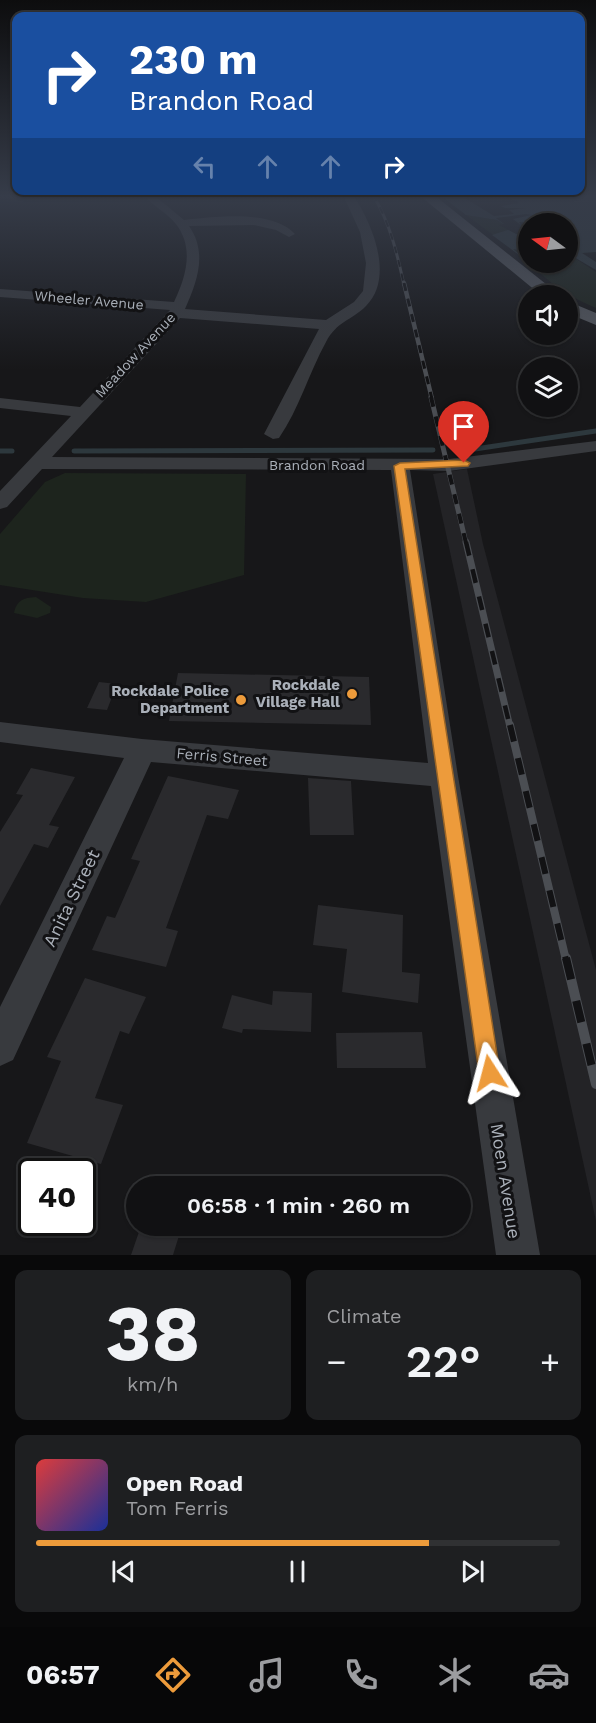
<!DOCTYPE html>
<html lang="en">
<head>
<meta charset="utf-8">
<style>
	:root { --surface:#111113; --page:#1e1f21; --text:#f1f3f6; --muted:#9c9da0; --line:#303133; --accent:#ed9b3b }
	body { margin:0; font-family:"Work Sans",sans-serif; background:var(--page); color:var(--text); height:100vh; display:flex; flex-direction:column; font-size:22px; white-space:nowrap }
	* { box-sizing:border-box; margin:0 }
	p { font-size:20px; color:var(--muted) }
	.icon { flex:none; width:33px; height:33px; fill:none; stroke:currentColor; stroke-width:2; stroke-linecap:round; stroke-linejoin:round }
	.map { position:relative; height:1255px; overflow:hidden }
	.panel { display:flex; flex-direction:column; gap:15px; padding:15px; background:#09090a; flex:1 }
	.panel>* { flex:none }
	.hud { position:absolute; left:12px; top:12px; width:573px; height:183px; border-radius:12px; box-shadow:0 2px 4px #0004,0 0 0 2px var(--line); background:#1a4fa0; color:#fff; overflow:hidden }
	.needle { width:39px; rotate:285deg }
	.tools { position:absolute; left:518px; top:213px; display:grid; gap:12px }
	.tools a { display:grid; place-items:center; width:60px; height:60px; border-radius:50%; background:var(--surface); box-shadow:0 2px 4px #0004,0 0 0 2px var(--line); font-size:30px }
	.speed { position:absolute; left:18px; top:1158px; display:flex; gap:12px; font-size:30px; font-weight:700; text-align:center }
	.speed>* { display:grid; place-content:center; width:78px; height:78px; border-radius:50%; background:var(--surface); box-shadow:0 2px 4px #0004,0 0 0 2px var(--line); line-height:1 }
	.speed .limit { border:3px solid #111; border-radius:9px; background:#fff; color:#111 }
	.pin { position:absolute; display:grid; place-items:center; width:51px; height:51px; color:#fff; margin:-62px -26px; border-radius:50% 50% 50% 0; rotate:-45deg; box-shadow:0 0 6px #0007 }
	.pin .icon { rotate:45deg }
	.me { position:absolute; width:66px; margin:-33px; rotate:351deg; stroke-linejoin:round; filter:drop-shadow(0 0 4px #0008) }
	.turn { display:flex; align-items:center; gap:21px; height:126px; padding:0 18px; font-size:27px }
	.turn .icon { width:78px; height:78px; stroke-width:2.5 }
	.turn b { display:block; font-size:42px; line-height:51px }
	.lanes { display:flex; align-items:center; height:57px; padding:0 18px; background:#0003; justify-content:center; gap:30px; direction:ltr }
	.lanes .off { opacity:.35 }
	.big { font-size:45px; font-weight:600; line-height:1.1 }
	.panel .card { flex:1; display:flex; flex-direction:column; justify-content:center; gap:9px; min-width:0; padding:0 21px; border-radius:12px; background:var(--page) }
	.panel .dial { align-items:center; gap:0 }
	.dial b { font-size:78px; line-height:1 }
	.song { display:flex; align-items:center; gap:18px }
	.cover { width:72px; height:72px; border-radius:9px; background:linear-gradient(135deg,hsl(0 70% 55%),hsl(230 70% 35%)) }
	.played { height:6px; border-radius:3px; background:linear-gradient(90deg,var(--accent) 75%,var(--line) 75%) }
	.keys { display:flex; justify-content:space-around; direction:ltr }
	.heat { display:flex; justify-content:space-between; align-items:center; font-size:33px; direction:ltr }
	.panel .tiles { flex:1; display:grid; gap:15px; grid-template-columns:1fr 1fr }
	.card:last-child { grid-column:span 2 }
	.trip { position:absolute; left:126px; top:1176px; width:345px; height:60px; border-radius:30px; background:var(--surface); box-shadow:0 2px 4px #0004,0 0 0 2px var(--line); font-weight:600; line-height:60px; text-align:center }
	.dock { display:flex; height:96px; justify-content:space-around; align-items:center; background:#070708; color:var(--muted) }
	.dock .icon { width:42px; height:42px }
	.dock .selected { color:var(--accent) }
	.dock b { font-size:27px; color:var(--text) }
	.map>svg:first-child { display:block }
	.built { fill:#232326 }
	.green { fill:#1d241d }
	.water { fill:#2d383d }
	.pier { fill:#171719 }
	.lines { fill:none; stroke-linecap:round; stroke-linejoin:round }
	.stream { stroke:#2d383d; stroke-width:5 }
	.building { fill:#2a2a2d }
	.minor { fill:#383a3e; fill-rule:evenodd }
	.major { fill:#54575d; fill-rule:evenodd }
	.rail-far5-casing { stroke:#4b4e53; stroke-width:3 }
	.rail-far4-casing { stroke:#4b4e53; stroke-width:4.5 }
	.rail-far3-casing { stroke:#4b4e53; stroke-width:5 }
	.rail-far2-casing { stroke:#4b4e53; stroke-width:7 }
	.rail-far1-casing { stroke:#4b4e53; stroke-width:8 }
	.rail-casing { stroke:#4b4e53; stroke-width:10 }
	.rail-far5 { stroke:#121214; stroke-width:2; stroke-dasharray:7; stroke-linecap:butt }
	.rail-far4 { stroke:#121214; stroke-width:3; stroke-dasharray:8; stroke-linecap:butt }
	.rail-far3 { stroke:#121214; stroke-width:4; stroke-dasharray:10; stroke-linecap:butt }
	.rail-far2 { stroke:#121214; stroke-width:4.5; stroke-dasharray:14; stroke-linecap:butt }
	.rail-far1 { stroke:#121214; stroke-width:6; stroke-dasharray:17; stroke-linecap:butt }
	.rail { stroke:#121214; stroke-width:8; stroke-dasharray:22; stroke-linecap:butt }
	.route { fill:#ed9b3b; stroke:#9a6526; stroke-width:1.5 }
	.poi-dot { fill:#ed9b3b; stroke:#121214; stroke-width:2 }
	.labels { text-anchor:middle; dominant-baseline:central; stroke-width:6; stroke-linejoin:round; paint-order:stroke }
	.far-street-label { font-size:14px; fill:#aab0b9; stroke:#121214 }
	.poi-label { font-size:15px; font-weight:bold; fill:#aab0b9; stroke:#121214; text-anchor:end }
	.street-label { font-size:15px; fill:#aab0b9; stroke:#121214 }
	.near-street-label { font-size:18px; fill:#aab0b9; stroke:#121214 }
</style>
</head>
<body>
<div class="map">
<svg width="596" height="1255" viewBox="0 0 596 1255">
	<rect width="100%" height="100%" fill="#171719"/>
	<path class="built" d="M467,469l16,75 113,426v251l-163,-747z"/>
	<path class="green" d="M466,215l31,5 23,16 -23,2z
		M512,249l16,3v10h39v-9l29,19v36c-37,-15 -56,-35 -84,-59z
		M65,473l181,1 -2,101 -98,27 -63,-4 -83,-13v-51l45,-52z
		M36,597l15,10 -1,6 -13,5 -23,-5c3,-13 9,-15 22,-16z"/>
	<path class="water" d="M440,195h156v57l-14,1 14,9v8l-29,-17v-29h-39v28l-15,-3 7,6h8h-9l-27,-20 19,-6 -14,-9 -31,-5z"/>
	<path class="pier" d="M460,195h45l14,8 -18,3 4,2h21l-17,2 5,4 -20,2z
		M526,214l6,1 -19,4 8,6 -2,-3 37,-1 -28,3 -3,1 3,11h-8l-21,-11 5,-1 -8,-6z"/>
	<g class="lines">
		<path class="stream" d="M475,449l121,-18
			M0,451h12
			M74,451l359,-1"/>
	</g>
	<path class="building" d="M178,673l191,4 2,48 -202,-4z
		M99,682l18,2 -10,26 -20,-2z
		M31,768l44,9 -26,48 10,2 -11,21 -14,-4 -34,62v-74l23,-37 -7,-1z
		M168,776l71,14 -11,29 -21,-4 -41,113 12,3 -12,36 -74,-17 15,-34 8,2 25,-57 -9,-2z
		M308,778l43,3 3,54h-44z
		M318,905l85,10 -1,57 18,2 -2,29 -76,-11 5,-43 -34,-4z
		M85,978l61,19 -17,37 -9,-3 -25,67 28,7 -22,59 -74,-21 34,-82 -14,-4z
		M273,991l39,2 -1,39 -68,-3 -1,4 -20,-5 10,-33 40,10z
		M422,1032l4,36h-89l-1,-35z
		M141,1226h41l-9,29h-42z"/>
	<g class="lines">
		<path class="minor" d="M143,195h11l30,25c31,-3 88,-11 111,14l-6,3 -13,-7 -22,-5 -65,1c19,27 8,56 -4,83l141,11 28,-18 9,-11 3,-28 -6,-31 -17,-37h10c19,28 42,82 13,111 -15,15 -29,15 -40,36 -17,31 -27,67 -47,96l-6,1 -9,-5 55,-105 -139,-11 -128,139 397,2 147,-18v10l-147,20 -39,-1 48,306 82,479h-44l-65,-469 -280,-24 -138,298 -13,6v-59l124,-249 -124,-16v-20l142,17 286,24 -37,-293 -349,-1 -35,38 -7,2v-18l71,-75 -71,-8v-10l80,9 90,-97 -170,-13v-8l174,13c12,-25 21,-55 1,-79 -9,-11 -23,-18 -32,-28z"/>
		<path class="major" d="M419,195h15l127,101h-19z
			M567,301l29,12v12l-29,-12z"/>
		<g class="rail-far5-casing">
			<path id="rail-far5" d="M373,195c17,28 24,58 31,90"/>
		</g>
		<g class="rail-far4-casing">
			<path id="rail-far4" d="M404,283l28,116"/>
		</g>
		<g class="rail-far3-casing">
			<path id="rail-far3" d="M431,397l35,146"/>
		</g>
		<g class="rail-far2-casing">
			<path id="rail-far2" d="M466,542l44,185"/>
		</g>
		<g class="rail-far1-casing">
			<path id="rail-far1" d="M510,725l56,235"/>
		</g>
		<g class="rail-casing">
			<path id="rail" d="M566,958l30,126"/>
		</g>
		<use href="#rail-far5" class="rail-far5"/>
		<use href="#rail-far4" class="rail-far4"/>
		<use href="#rail-far3" class="rail-far3"/>
		<use href="#rail-far2" class="rail-far2"/>
		<use href="#rail-far1" class="rail-far1"/>
		<use href="#rail" class="rail"/>
	</g>
	<linearGradient id="sky" x2="0" y2="1"><stop stop-color="#0d0d0e"/><stop offset="0.53" stop-color="#363c49"/><stop offset="1" stop-color="#363c49" stop-opacity="0"/></linearGradient>
	<rect width="596" height="370" fill="url(#sky)"/>
	<path class="route" d="M464,460l6,3 -2,3 -63,3 95,604 -3,7 -7,3 -8,-3 -3,-7 -85,-607 6,-3z"/>
	<g class="poi-dot">
		<circle cx="352" cy="694" r="6"/>
		<circle cx="241" cy="700" r="6"/>
	</g>
	<g class="labels">
		<g class="far-street-label">
			<text transform="translate(89 300) rotate(5)">Wheeler Avenue</text>
			<text transform="translate(135 355) rotate(-47)">Meadow Avenue</text>
			<text x="317" y="465">Brandon Road</text>
		</g>
		<g class="poi-label">
			<text x="340" y="685">Rockdale<tspan x="340" dy="17">Village Hall</tspan></text>
			<text x="229" y="691">Rockdale Police<tspan x="229" dy="17">Department</tspan></text>
		</g>
		<g class="street-label">
			<text transform="translate(222 757) rotate(5)">Ferris Street</text>
		</g>
		<g class="near-street-label">
			<text transform="translate(71 898) rotate(-64)">Anita Street</text>
			<text transform="translate(506 1181) rotate(81)">Moen Avenue</text>
		</g>
	</g>
</svg>
<div class="tools">
<a><svg class="needle" viewBox="-14 -14 28 28"><path d="M0-13l5 13h-10z" fill="#e53935"/><path d="M0 13l5-13h-10z" fill="#9c9da0"/></svg></a>
<a><svg class="icon" aria-label="sound" viewBox="0 0 24 24"><path d="M4 9h4l5-4v14l-5-4H4zM17 9q2 3 0 6"/></svg></a>
<a><svg class="icon" aria-label="layers" viewBox="0 0 24 24"><path d="M12 4l9 5-9 5-9-5zM3 14l9 5 9-5"/></svg></a>
</div>
<div class="speed"><div class="limit">40</div></div>
<div class="pin" style="left:464px;top:463px;background:#d93025"><svg class="icon" aria-label="arrive" viewBox="0 0 24 24"><path d="M6 21V4h12l-3 4 3 4H6"/></svg></div>
<svg class="me" style="left:490px;top:1073px" viewBox="-20 -20 40 40"><path d="M0-17L14 15 0 8-14 15z" fill="#ed9b3b" stroke="#fff" stroke-width="4"/></svg>
<div class="trip">06:58 · 1 min · 260 m</div>
<div class="hud">
<div class="turn"><svg class="icon" aria-label="right" viewBox="0 0 24 24"><path d="M7 20v-9h11M14 6l5 5-5 5"/></svg><div><b>230 m</b>Brandon Road</div></div>
<div class="lanes"><svg class="icon off" aria-label="left" viewBox="0 0 24 24"><path d="M17 20v-9H6M10 6l-5 5 5 5"/></svg><svg class="icon off" aria-label="ahead" viewBox="0 0 24 24"><path d="M12 20V5M6 11l6-6 6 6"/></svg><svg class="icon off" aria-label="ahead" viewBox="0 0 24 24"><path d="M12 20V5M6 11l6-6 6 6"/></svg><svg class="icon" aria-label="right" viewBox="0 0 24 24"><path d="M7 20v-9h11M14 6l5 5-5 5"/></svg></div>
</div>
</div>
<section class="panel">
<div class="tiles">
<div class="card dial"><b>38</b><p>km/h</p></div>
<div class="card"><p>Climate</p>
<div class="heat"><a>−</a><b class="big">22°</b><a>+</a></div>
</div>
<div class="card">
<div class="song"><i class="cover"></i><div><b>Open Road</b><p>Tom Ferris</p></div></div>
<div class="played"></div>
<div class="keys"><svg class="icon" aria-label="previous" viewBox="0 0 24 24"><path d="M18 5L8 12l10 7zM5 5v14"/></svg><svg class="icon" aria-label="pause" viewBox="0 0 24 24"><path d="M8 5v14M16 5v14"/></svg><svg class="icon" aria-label="next" viewBox="0 0 24 24"><path d="M6 5l10 7-10 7zM19 5v14"/></svg></div>
</div>
</div>
</section>
<nav class="dock">
<b>06:57</b>
<svg class="icon selected" aria-label="directions" viewBox="0 0 24 24"><path d="M12 3l9 9-9 9-9-9zM9 14v-3h6M13 9l2 2-2 2"/></svg>
<svg class="icon" aria-label="music" viewBox="0 0 24 24"><path d="M9 18V5l10-2v13"/><circle cx="6" cy="18" r="3"/><circle cx="16" cy="16" r="3"/></svg>
<svg class="icon" aria-label="phone" viewBox="0 0 24 24"><path d="M5 4h4l2 5-3 2q2 4 5 5l2-3 5 2v4C11 20 4 13 5 4z"/></svg>
<svg class="icon" aria-label="climate" viewBox="0 0 24 24"><path d="M12 3v18M4 7l16 10M4 17L20 7"/></svg>
<svg class="icon" aria-label="car" viewBox="0 0 24 24"><path d="M5 17H2v-5l4-1 3-4h7l3 4 3 1v5h-3M9 17h6M6 11h13"/><circle cx="7" cy="17" r="2"/><circle cx="17" cy="17" r="2"/></svg>
</nav>
</body>
</html>
